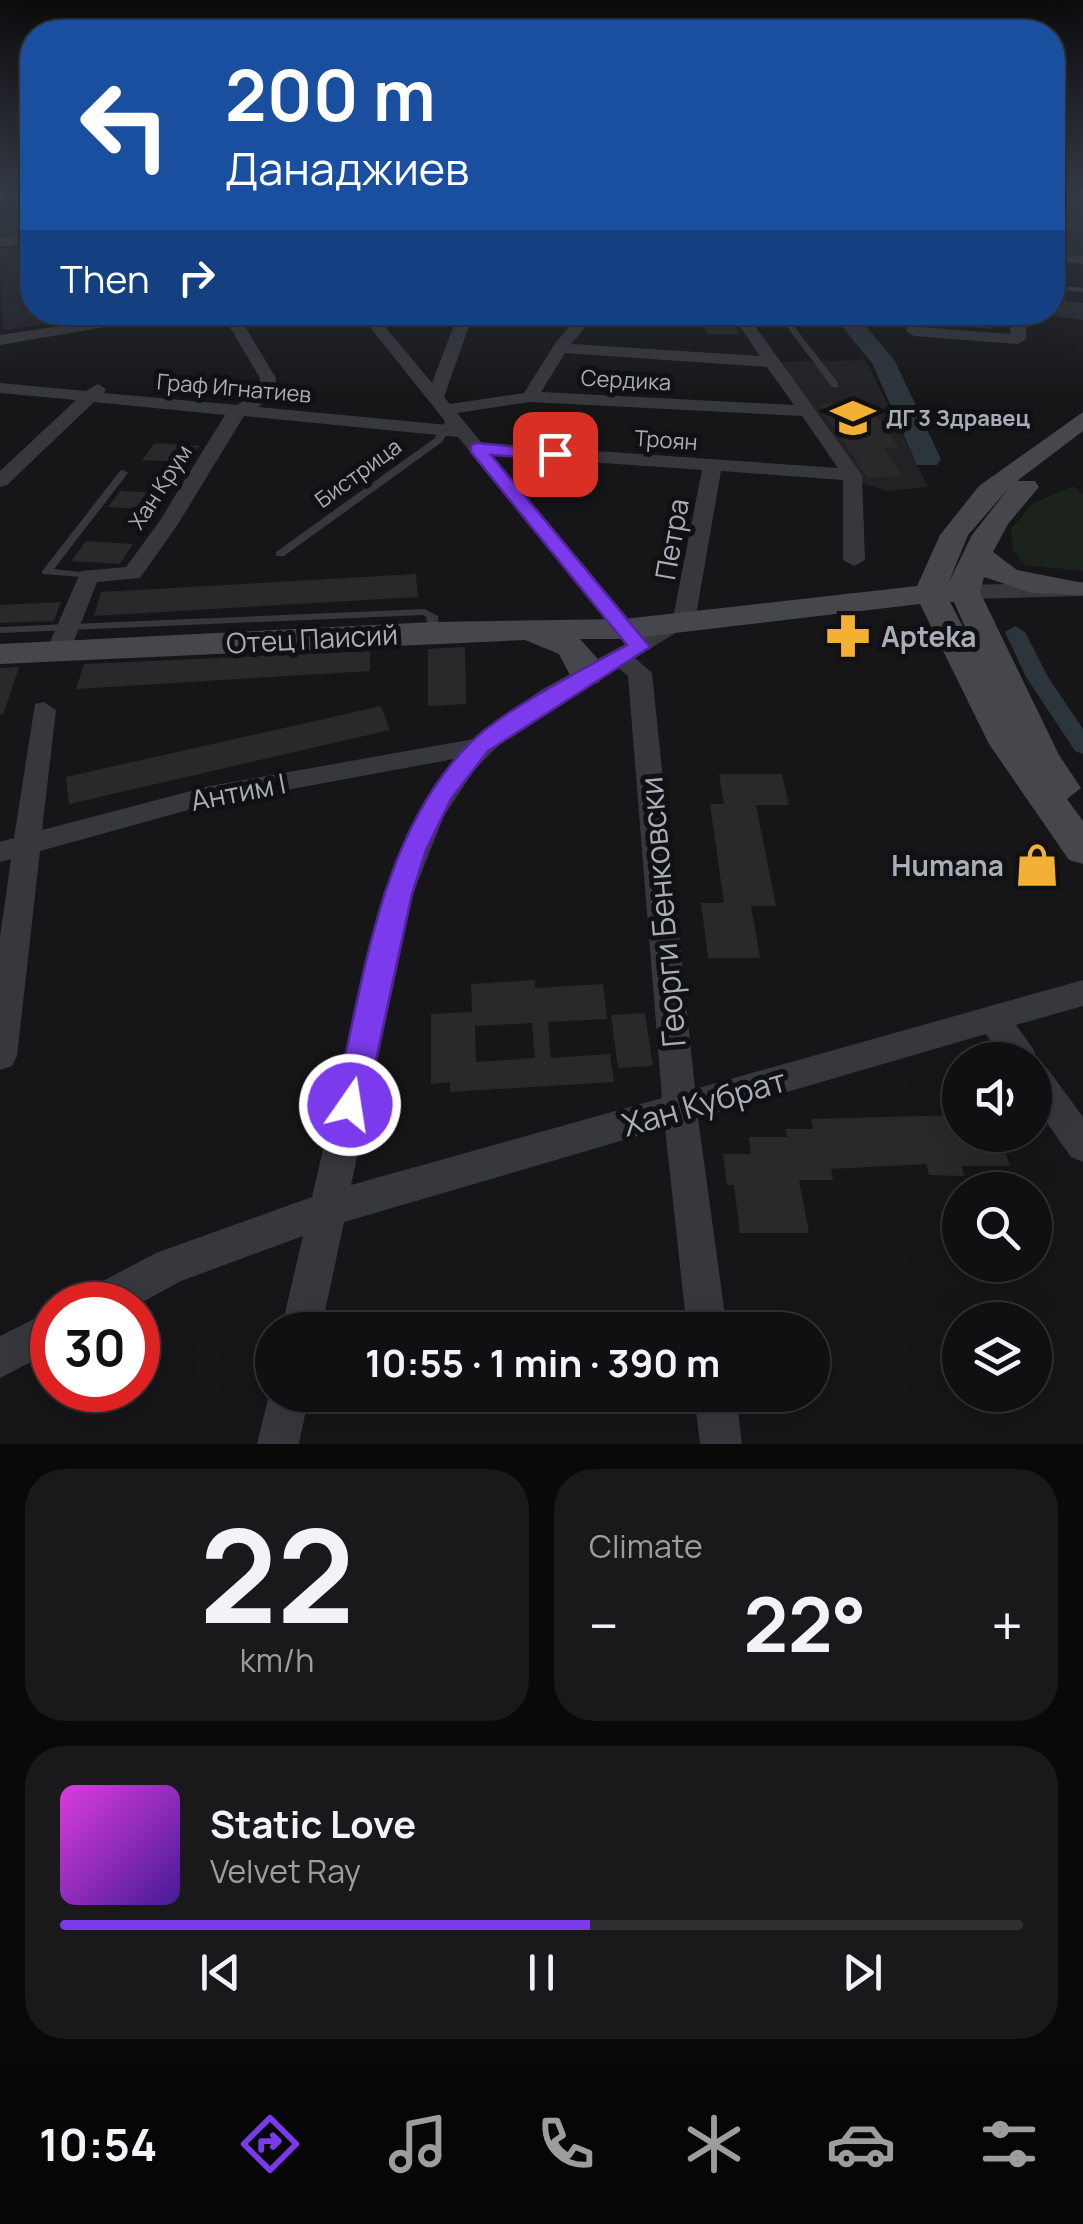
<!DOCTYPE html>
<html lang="en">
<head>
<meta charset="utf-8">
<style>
	:root { --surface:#101012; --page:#19191b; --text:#f1f3f6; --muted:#9c9d9f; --line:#303032; --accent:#7c3aed }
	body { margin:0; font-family:Manrope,sans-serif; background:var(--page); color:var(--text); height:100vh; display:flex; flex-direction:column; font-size:38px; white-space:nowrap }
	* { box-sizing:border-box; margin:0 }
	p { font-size:32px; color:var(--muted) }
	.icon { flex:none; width:55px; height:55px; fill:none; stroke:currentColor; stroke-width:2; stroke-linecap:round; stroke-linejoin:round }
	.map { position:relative; height:1444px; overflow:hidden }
	.sheet { display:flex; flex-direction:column; gap:25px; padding:25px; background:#09090a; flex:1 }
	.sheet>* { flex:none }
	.guide { position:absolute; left:20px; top:20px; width:1045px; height:305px; border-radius:40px; box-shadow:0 10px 40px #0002,0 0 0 2px var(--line); background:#1a4fa0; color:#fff; overflow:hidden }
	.buttons { position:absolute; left:942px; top:1042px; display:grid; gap:20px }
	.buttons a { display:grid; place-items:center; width:110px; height:110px; border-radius:50%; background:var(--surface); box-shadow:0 10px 40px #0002,0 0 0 2px var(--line); font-size:50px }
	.speed { position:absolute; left:30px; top:1282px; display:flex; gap:20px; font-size:50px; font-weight:700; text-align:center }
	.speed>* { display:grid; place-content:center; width:130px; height:130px; border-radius:50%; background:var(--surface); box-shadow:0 10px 40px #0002,0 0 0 2px var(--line); line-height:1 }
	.speed .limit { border:15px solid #d22; background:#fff; color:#111 }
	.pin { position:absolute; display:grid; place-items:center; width:85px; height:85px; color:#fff; margin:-42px; border-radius:20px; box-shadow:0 5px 15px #0006 }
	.me { position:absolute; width:110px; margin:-55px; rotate:13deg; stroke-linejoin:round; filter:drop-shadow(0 0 8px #0008) }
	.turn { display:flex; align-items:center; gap:35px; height:210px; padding:0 40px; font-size:45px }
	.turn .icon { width:130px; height:130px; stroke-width:2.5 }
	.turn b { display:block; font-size:70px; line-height:85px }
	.then { display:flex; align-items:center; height:95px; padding:0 40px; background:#0003; gap:20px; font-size:38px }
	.big { font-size:75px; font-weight:700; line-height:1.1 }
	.sheet .card { flex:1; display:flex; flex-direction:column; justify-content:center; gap:15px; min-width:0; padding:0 35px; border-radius:40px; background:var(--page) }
	.sheet .dial { align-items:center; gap:0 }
	.dial b { font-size:130px; line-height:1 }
	.song { display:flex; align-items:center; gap:30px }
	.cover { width:120px; height:120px; border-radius:15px; background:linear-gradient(135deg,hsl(300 70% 55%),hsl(260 70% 35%)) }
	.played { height:10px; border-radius:5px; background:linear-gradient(90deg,var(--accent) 55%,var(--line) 55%) }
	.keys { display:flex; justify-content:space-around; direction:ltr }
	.heat { display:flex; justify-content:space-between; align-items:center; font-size:55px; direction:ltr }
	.sheet .tiles { flex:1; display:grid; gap:25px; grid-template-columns:1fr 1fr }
	.card:last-child { grid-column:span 2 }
	.trip { position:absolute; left:255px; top:1312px; width:575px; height:100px; border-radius:50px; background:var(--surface); box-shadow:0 10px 40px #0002,0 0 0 2px var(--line); font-weight:700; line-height:100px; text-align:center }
	.tab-bar { display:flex; height:160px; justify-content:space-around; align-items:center; background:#060607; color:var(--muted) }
	.tab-bar .icon { width:70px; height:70px }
	.tab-bar .current { color:var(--accent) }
	.tab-bar b { font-size:45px; color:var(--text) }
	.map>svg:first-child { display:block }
	.built { fill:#222225 }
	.green { fill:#1c231d }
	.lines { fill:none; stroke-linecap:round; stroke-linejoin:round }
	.canal { fill:#2c353c; fill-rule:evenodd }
	.river { fill:#2c353c; fill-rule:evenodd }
	.building { fill:#29292c; fill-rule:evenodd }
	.lane { fill:#37383d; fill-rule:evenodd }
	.street { fill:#37383d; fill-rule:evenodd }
	.secondary { fill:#45474d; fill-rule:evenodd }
	.route { fill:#7c3aed; stroke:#51269a; stroke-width:2.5 }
	.labels { text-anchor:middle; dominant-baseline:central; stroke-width:10; stroke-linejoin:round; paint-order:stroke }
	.far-street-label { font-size:22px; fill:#a8adb8; stroke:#111113 }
	.far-poi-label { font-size:22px; font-weight:bold; fill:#a8adb8; stroke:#111113; text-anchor:start }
	.street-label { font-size:28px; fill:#a8adb8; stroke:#111113 }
	.poi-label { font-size:28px; font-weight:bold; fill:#a8adb8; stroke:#111113; text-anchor:start }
	.near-street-label { font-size:32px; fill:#a8adb8; stroke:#111113 }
</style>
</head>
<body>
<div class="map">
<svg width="1083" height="1444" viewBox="0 0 1083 1444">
	<rect width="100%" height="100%" fill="#161618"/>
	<path class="built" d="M32,244v68l88,1 -117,17 -3,-81z
		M866,360l62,127 -41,4 -33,-10 -84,-119z"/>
	<path class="green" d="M0,196h32v39l-32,5z
		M1052,196h31v61l-30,-3z
		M1073,486l10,8v77l-58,-6 -12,-15 -2,-21 23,-26z"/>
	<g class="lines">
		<path class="canal" d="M1015,626l10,6 23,45 35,52v25l-8,-3 -49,-74 -21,-45z"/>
		<path class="river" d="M830,312h24l41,49 46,98 -4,6h-20l-45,-102z"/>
	</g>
	<path class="building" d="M1052,293l11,1 3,7 17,2v17l-31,-4z
		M695,312h31l14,22h-32z
		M942,312h49l2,17 -52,-4z
		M867,402l32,46h-16l19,28 -35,2 -48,-74z
		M155,443l45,3 -11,16 -47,-2z
		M120,491l49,2 -12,17 -49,-3z
		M86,541l47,3 -13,20 -49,-3z
		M416,574l2,23 -324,19 7,-24z
		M61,602l-7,19 -54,2v-18z
		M465,647l1,57 -38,2v-57z
		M370,651v20l-294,18 8,-25z
		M19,667l-16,48 -3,-1v-46z
		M381,706l9,24 -321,74 -3,-27z
		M719,774h63l7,31h-33l20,101h-25l9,52h-52l-7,-55h23l-14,-99h14z
		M535,980v8l68,-4 4,35 -59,3 3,36 59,-4 4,28 -164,10v-10l-19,2v-70l41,-2 -1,-28zM532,1023l3,35 -59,4 -1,-36z
		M645,1013l8,53 -35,2 -7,-53z
		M960,1115v20h40l10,31h-48l2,10 -35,-1 -3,-11 -95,5 2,11h-34l10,53h-69l-6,-48h-7l-4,-31h28l-2,-17h38l-2,-8h28l-2,-10z"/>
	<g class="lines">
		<path class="lane" d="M1052,285l31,3v4l-31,-3z
			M776,312h7l55,71v4h-6z
			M445,422l7,2 -10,18 -158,114h-8v-4l159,-114z
			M123,470l5,3 -74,96 35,4 4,1 1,2 -1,2 -50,-4 -1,-2 1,-2 77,-99z
			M425,609l13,7 1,16 -2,2h-8l-3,-17 -3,-2 -423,18v-6z"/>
		<path class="street" d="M32,234v8l-32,5v-8z
			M1052,253l31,3v8l-31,-3z
			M152,312h40l-192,33v-10z
			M221,312h15l40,66 -1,16 -17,13 190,18 -90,-113h15l59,71 27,-71h15l-30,85 6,7 74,-11 32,-51 26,-30h16l-27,32 189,12 -30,-44h15l117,163 3,85 -11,6 -11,-6v-80l-122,-9 -26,150 -60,37 17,15 43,416 388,-109v26l-67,19 18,25 3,14 10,4 36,49v45l-12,-5 -36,-51v-46h-32l-17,-26 -288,84 29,212h-40l-22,-202 -321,94 -23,108h-40l22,-94 -122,45 -44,24h-59l6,-14 72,-38 156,-56 71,-303 33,-78 38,-57 -244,45 -170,47 -23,205 -5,10 -12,4v-133l11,-78 -11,3v-20l14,-4 21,-134 9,-2 12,8 -14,120 168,-44 264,-47 67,-49 84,-46 -167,-207 -214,-21 -66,108 -38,54 -43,4 -27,69 -12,7 -8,-2 -4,-5 35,-80 45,-4 33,-45 66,-107 -131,-13 -87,83 -7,2v-16l76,-71 -76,-7v-10l86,8 12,-7 8,5 -2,4 133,12 21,-13 2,-14zM565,353l202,14 27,38 -253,-13zM530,402l272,14 36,52 -356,-25 -25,-30zM492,455l210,15 -29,148 -31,17zM617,667l11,9 34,422 -311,87 62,-291 31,-78 31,-47 34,-34z
			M909,312h15l-2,15 88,7 1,-22h16l-1,27 -8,5 -104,-8 -8,-5z
			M1083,582v14l-118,3 -11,-7 11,-7z
			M52,1310v41l-52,27v-42z
			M272,1383v12h37l-10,49h-42z
			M694,1395h42l6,49h-42z"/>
		<path class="secondary" d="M1083,412v19l-66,50h18l4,6 -31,37 -15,28 24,18 66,13v12l-51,-2 -48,-16 -4,15 79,163 22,33 -14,11 16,22v43l-14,-4 -80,-116 -69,-140 -296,35h-44l17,19 6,18 -5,7h-24l-15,-29 -34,-14 -525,24v-20l433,-22 191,-3 293,-33 23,-51 39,-49zM1009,488l-37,47 -24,49 20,-49zM950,602h4l24,54z"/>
	</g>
	<linearGradient id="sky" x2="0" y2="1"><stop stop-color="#0c0c0d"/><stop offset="0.49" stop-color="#363c48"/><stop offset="1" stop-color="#363c48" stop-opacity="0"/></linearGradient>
	<rect width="1083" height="399" fill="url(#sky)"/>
	<path class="route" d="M477,443l84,8 3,3 -9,5 -64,-4 159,192 -162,104 -37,48 -25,51 -14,44 -46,211 -5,9 -11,4 -11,-4 -5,-9c30,-122 44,-269 136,-362 33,-33 115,-75 157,-98l-156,-193v-7z"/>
	<defs>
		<g id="school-bare" transform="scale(3.45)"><path d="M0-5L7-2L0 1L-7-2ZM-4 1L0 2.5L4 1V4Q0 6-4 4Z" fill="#f2b134" stroke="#111113" stroke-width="2.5" paint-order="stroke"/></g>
		<g id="pharmacy-bare" transform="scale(3.45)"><path d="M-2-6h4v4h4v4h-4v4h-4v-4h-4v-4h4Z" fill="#f2b134" stroke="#111113" stroke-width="2.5" paint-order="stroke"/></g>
		<g id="shop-bare" transform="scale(3.45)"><path d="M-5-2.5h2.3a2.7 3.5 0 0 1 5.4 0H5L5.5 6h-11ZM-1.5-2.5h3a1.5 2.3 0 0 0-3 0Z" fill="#f2b134" stroke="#111113" stroke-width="2.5" paint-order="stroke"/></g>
	</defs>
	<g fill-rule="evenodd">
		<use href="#school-bare" x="853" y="418"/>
		<use href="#pharmacy-bare" x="848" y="636"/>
		<use href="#shop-bare" x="1037" y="865"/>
	</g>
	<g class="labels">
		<g class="far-street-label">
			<text transform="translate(626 380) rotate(3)">Сердика</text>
			<text transform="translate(234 388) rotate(5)">Граф Игнатиев</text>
			<text transform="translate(666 440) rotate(4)">Троян</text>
			<text transform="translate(358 473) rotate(-36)">Бистрица</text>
			<text transform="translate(160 487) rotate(-57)">Хан Крум</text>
		</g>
		<g class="far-poi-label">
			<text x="886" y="418">ДГ 3 Здравец</text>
		</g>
		<g class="street-label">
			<text transform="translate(671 539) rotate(-80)">Петра</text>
			<text transform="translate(312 638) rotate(-3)">Отец Паисий</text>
			<text transform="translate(238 791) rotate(-11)">Антим I</text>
		</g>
		<g class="poi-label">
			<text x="881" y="636">Apteka</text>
			<text x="1004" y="865" text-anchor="end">Humana</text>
		</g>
		<g class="near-street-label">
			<text transform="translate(662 912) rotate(-95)">Георги Бенковски</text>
			<text transform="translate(704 1102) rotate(-16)">Хан Кубрат</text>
		</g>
	</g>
</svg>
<div class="buttons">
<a><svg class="icon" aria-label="sound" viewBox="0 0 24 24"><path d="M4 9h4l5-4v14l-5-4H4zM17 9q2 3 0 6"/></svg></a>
<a><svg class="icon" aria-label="search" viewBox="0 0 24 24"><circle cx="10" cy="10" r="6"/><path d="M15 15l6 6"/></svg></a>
<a><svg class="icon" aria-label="layers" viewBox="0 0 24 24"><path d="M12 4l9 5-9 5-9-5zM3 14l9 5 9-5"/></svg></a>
</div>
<div class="speed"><div class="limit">30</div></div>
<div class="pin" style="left:555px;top:454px;background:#d93025"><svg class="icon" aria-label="arrive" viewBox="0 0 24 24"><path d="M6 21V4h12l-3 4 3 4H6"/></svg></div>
<svg class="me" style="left:350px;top:1105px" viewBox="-20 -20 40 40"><circle r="17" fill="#7c3aed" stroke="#fff" stroke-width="3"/><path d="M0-11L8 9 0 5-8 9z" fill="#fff"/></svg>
<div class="trip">10:55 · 1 min · 390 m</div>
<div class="guide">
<div class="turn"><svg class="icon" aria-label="left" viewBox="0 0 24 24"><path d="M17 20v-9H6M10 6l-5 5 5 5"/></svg><div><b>200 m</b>Данаджиев</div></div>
<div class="then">Then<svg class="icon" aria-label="right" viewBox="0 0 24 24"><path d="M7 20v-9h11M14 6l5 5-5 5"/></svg></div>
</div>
</div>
<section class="sheet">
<div class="tiles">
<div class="card dial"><b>22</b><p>km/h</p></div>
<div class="card"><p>Climate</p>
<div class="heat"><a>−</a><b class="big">22°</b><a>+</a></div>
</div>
<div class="card">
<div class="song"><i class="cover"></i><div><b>Static Love</b><p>Velvet Ray</p></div></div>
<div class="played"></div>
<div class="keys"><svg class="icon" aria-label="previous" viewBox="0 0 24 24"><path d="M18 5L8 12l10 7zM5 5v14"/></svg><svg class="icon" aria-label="pause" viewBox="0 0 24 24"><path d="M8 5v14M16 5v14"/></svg><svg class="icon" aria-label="next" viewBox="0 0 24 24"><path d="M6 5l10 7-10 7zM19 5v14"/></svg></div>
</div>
</div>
</section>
<nav class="tab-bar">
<b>10:54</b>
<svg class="icon current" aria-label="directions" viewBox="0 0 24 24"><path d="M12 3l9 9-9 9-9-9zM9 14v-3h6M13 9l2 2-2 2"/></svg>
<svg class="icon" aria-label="music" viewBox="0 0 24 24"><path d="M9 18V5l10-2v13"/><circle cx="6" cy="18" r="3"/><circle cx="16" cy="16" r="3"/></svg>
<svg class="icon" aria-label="phone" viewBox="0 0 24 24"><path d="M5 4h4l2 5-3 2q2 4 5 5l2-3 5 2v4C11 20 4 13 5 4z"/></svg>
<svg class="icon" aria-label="climate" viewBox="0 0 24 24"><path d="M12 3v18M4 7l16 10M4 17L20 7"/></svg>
<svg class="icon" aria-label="car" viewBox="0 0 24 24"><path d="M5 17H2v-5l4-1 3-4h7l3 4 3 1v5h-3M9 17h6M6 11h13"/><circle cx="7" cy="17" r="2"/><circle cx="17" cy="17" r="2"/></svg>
<svg class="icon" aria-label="filters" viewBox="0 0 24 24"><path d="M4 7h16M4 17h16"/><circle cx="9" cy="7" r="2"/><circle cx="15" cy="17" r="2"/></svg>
</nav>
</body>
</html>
